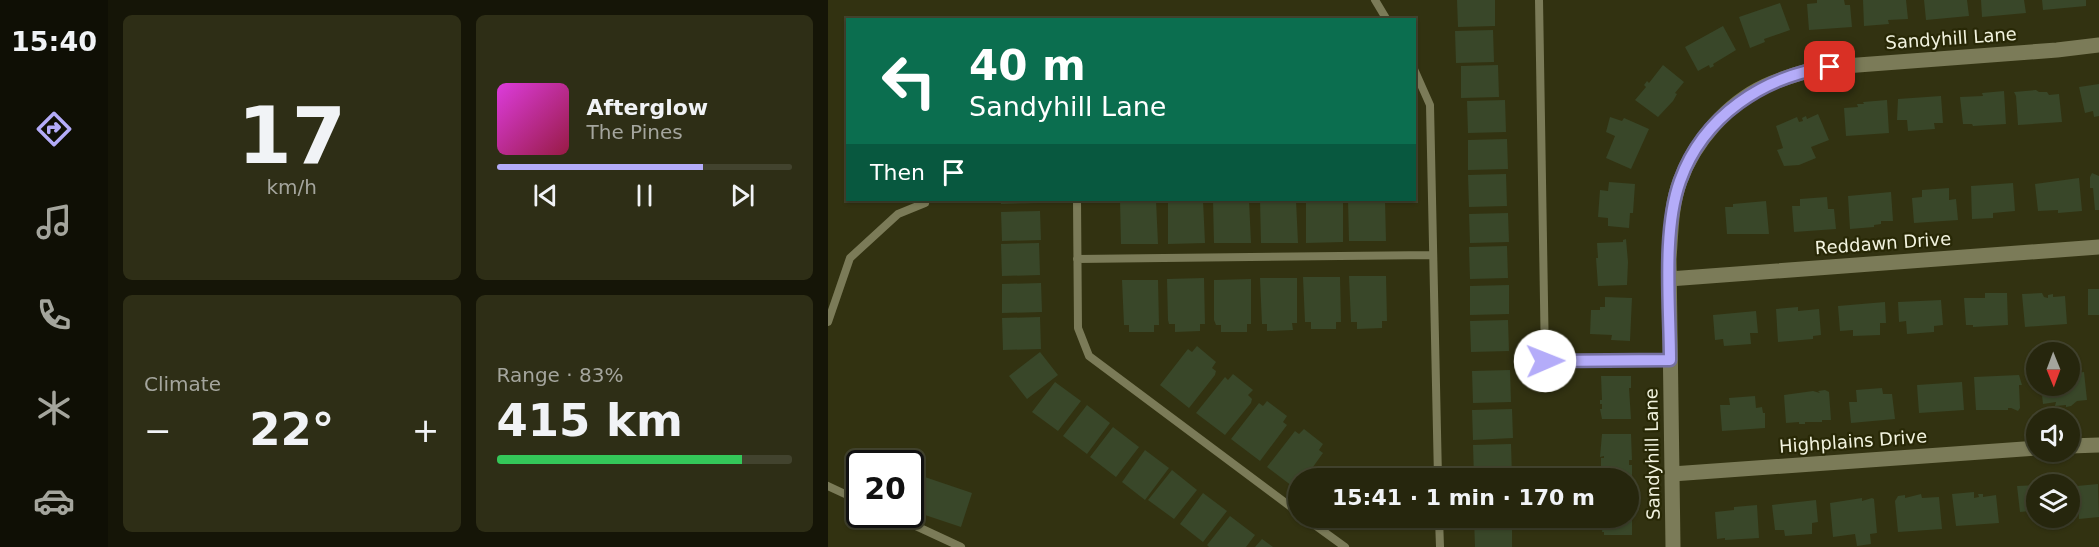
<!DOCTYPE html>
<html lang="en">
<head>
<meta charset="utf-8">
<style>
	:root { --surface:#26260d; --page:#2e2e16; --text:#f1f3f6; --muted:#a4a59d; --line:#42432e; --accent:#b4acf9 }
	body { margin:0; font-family:"DejaVu Sans",sans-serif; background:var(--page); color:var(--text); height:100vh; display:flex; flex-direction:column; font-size:22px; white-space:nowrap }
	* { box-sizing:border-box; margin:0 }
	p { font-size:20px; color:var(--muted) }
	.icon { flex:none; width:33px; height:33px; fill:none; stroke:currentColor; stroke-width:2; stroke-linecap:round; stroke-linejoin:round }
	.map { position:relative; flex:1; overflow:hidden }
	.side { display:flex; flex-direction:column; gap:15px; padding:15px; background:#151507; width:720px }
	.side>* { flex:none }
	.guide { position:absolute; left:18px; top:18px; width:570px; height:183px; border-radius:0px; box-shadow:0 2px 4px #0004,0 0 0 2px var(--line); background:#0b6e4f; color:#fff; overflow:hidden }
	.needle { width:39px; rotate:179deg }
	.controls { position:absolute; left:1198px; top:342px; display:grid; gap:12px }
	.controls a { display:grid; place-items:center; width:54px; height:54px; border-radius:50%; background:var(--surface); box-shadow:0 2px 4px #0004,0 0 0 2px var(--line); font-size:30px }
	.speed { position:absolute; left:18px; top:450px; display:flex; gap:12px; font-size:30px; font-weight:700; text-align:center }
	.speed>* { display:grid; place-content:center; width:78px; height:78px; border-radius:50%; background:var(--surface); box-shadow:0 2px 4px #0004,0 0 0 2px var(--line); line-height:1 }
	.speed .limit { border:3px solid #111; border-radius:9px; background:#fff; color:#111 }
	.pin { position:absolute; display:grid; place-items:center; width:51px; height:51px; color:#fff; margin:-26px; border-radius:12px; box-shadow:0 3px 9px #0006 }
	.me { position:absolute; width:66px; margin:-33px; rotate:89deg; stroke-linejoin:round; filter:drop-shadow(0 0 4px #0008) }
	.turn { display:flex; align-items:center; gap:21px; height:126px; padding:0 24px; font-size:27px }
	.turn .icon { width:78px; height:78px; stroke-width:2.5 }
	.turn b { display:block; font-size:42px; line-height:51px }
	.then { display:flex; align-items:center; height:57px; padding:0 24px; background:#0003; gap:12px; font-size:22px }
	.big { font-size:45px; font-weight:700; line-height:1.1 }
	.side .card { flex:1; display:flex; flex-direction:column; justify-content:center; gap:9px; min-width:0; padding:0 21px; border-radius:9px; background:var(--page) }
	.side .dial { align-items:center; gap:0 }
	.dial b { font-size:78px; line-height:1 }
	.song { display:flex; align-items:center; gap:18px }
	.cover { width:72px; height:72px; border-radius:9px; background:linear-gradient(135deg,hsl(300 70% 55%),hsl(340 70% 35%)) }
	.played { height:6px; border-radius:3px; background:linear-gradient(90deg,var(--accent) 70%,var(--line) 70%) }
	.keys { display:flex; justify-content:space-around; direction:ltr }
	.heat { display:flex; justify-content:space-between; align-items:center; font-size:33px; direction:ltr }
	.charge { height:9px; border-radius:4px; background:linear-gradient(90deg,#34c759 83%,var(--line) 0) }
	.side .tiles { flex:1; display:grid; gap:15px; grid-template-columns:repeat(2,1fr) }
	.trip { position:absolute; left:460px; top:468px; width:351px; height:60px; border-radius:30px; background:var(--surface); box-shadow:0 2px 4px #0004,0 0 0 2px var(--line); font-weight:700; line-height:60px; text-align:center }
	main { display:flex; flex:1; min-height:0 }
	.menu { display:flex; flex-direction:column; width:108px; justify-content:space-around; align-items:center; background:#0f0f05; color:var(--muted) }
	.menu .icon { width:42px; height:42px }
	.menu .on { color:var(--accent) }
	.menu b { font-size:27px; color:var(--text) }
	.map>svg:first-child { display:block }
	.building { fill:#394729 }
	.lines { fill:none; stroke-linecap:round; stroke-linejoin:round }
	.service { stroke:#7b7b58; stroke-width:8 }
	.minor { stroke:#7b7b58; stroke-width:15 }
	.route-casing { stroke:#7570a2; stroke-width:15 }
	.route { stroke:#b4acf9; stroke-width:10 }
	.labels { text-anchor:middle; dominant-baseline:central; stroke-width:4.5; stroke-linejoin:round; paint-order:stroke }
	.street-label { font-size:18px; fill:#f2f3df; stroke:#282806 }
</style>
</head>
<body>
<main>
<nav class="menu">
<b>15:40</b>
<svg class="icon on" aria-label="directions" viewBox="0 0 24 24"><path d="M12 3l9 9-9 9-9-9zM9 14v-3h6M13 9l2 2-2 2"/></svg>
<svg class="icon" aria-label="music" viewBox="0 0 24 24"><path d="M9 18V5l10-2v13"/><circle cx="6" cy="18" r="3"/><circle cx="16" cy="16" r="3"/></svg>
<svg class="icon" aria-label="phone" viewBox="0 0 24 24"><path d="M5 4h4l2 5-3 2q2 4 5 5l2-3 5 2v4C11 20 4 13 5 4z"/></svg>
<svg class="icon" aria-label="climate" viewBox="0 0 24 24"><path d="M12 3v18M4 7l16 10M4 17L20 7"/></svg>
<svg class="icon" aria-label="car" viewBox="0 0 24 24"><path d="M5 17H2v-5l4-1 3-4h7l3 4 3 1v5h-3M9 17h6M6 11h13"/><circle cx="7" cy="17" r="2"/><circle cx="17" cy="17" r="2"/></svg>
</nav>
<section class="side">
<div class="tiles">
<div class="card dial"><b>17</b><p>km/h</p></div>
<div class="card">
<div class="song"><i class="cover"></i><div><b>Afterglow</b><p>The Pines</p></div></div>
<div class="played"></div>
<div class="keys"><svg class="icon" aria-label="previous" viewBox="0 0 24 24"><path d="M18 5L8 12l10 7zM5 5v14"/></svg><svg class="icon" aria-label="pause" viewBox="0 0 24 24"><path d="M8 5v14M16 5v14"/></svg><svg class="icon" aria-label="next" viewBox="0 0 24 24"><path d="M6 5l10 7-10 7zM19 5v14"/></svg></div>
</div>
<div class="card"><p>Climate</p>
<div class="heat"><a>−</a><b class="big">22°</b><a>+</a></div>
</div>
<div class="card"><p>Range · 83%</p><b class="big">415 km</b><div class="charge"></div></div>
</div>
</section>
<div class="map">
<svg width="1271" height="547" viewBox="0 0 1271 547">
	<rect width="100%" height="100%" fill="#323211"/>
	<path class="building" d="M629,0h38v26l-37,1z
		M989,0h27l1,5h5l2,22 -43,3 -2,-26 10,-1z
		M1035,0h43l2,19 -20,1 1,4 -25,2z
		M1096,0h43l2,16 -43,4z
		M1153,0h43l2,13 -44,4z
		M1214,0h44v6l-43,4z
		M952,3l10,27 -26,9 1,3 -15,6 -11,-31z
		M895,26l13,24 -23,14 1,2 -4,2 -1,-3 -11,6 -13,-24z
		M665,30l1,32 -38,1 -1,-32z
		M670,65l1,32 -38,1v-32z
		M835,65l21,17 -9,11 2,1 -4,7 -15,16 -23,-17 11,-13 -2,-2 3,-4 2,2z
		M1271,84v32l-5,1 -1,-6 -8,2 -6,-26z
		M1208,90l3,2h8l2,3 10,-1 3,28 -44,3 -2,-29 -2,-4z
		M1176,91l2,33 -33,2 -1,-2h-9l-3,-27 23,-1 -1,-3z
		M1113,96l2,27h-9l1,6 -27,2 -1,-11h-10l1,-21z
		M677,100l1,32 -38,1 -1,-32z
		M1059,100l2,33 -43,3 -2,-28 14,-1 -1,-3h7l-1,-2z
		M990,114l11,26 -18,7 5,11 -17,7 -15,1 -7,-16 6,-2 -7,-22 21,-9 2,5 4,-1 -1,-3 4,-2 1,3z
		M782,117l12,4 2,-3 25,11 -18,40 -25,-11 9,-22 -9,-4z
		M679,139l1,30 -40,1v-30z
		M1264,173l7,3v34h-4l-2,-22h-3v-11z
		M678,174l1,32 -38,1 -1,-32z
		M1251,178l3,33 -24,2v-3l-20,1 -3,-27z
		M781,182l26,2 -2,29h-3l-1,15 -21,-2v-8l-10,-1 2,-27 8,1z
		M1185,183l2,28 -22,2v5l-21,1 -1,-33z
		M1121,188v12l7,-1 2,21 -44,3 -2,-25 10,-1v-7z
		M1063,192l2,29h-12v3l-7,1v2l-24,2 -2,-33z
		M999,197l1,12h6l2,20 -42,3 -2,-26h8v-7z
		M173,200h38v3l-38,1z
		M292,200h36l2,44h-37z
		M340,200h35l2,43 -37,1z
		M385,200h36l2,43h-37z
		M432,200h36l2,43h-37z
		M478,200l37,1v41l-37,1z
		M520,200h37l1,41h-37z
		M938,201l3,33h-42l-2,-27h8v-3z
		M212,211l1,29 -39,1 -1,-29z
		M680,213l1,29 -39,1 -1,-29z
		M798,239l2,23 -1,23 -29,1 -2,-28h2l-1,-15 26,-1v-2z
		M211,243l1,32 -38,1 -1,-32z
		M679,246l1,32 -38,1 -1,-32z
		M521,276h37l1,45h-5v7l-25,1v-7h-6z
		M475,277h37l1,45h-5v7h-25v-7h-6z
		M376,278l1,46h-5v7l-25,1v-8h-6l-1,-4 -1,-41z
		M432,278h37v45h-5l1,7 -26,1v-7h-5z
		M423,279v45h-4v8h-26v-7h-5l-2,-5v-40z
		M294,280h36l1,45h-5v7h-25v-7h-5z
		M213,283l1,29 -40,1v-29z
		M681,285v29l-39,1v-29z
		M1260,289h11v26h-11z
		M1157,293h22l1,32 -35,2v-2h-7l-2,-27h21z
		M1214,293l2,4 4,1v-3l5,-1v3l12,-1 2,28 -42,3 -3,-33z
		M777,297l27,1 -2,43 -19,-1 1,-5 -22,-1 1,-24h9v-3h5z
		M1113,300l2,25 -9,1v6l-27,2 -1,-13 -7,1 -1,-20z
		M1057,302l1,21h-6v12l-27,1v-6l-13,1 -2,-25z
		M970,307v4l21,-2 2,26 -8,1v3l-35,3 -2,-33z
		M928,311l2,22h-8l1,11 -27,2 -1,-7 -8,1 -2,-25z
		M212,317l1,32 -38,1 -1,-32z
		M680,320l1,31 -38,1 -1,-31z
		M369,346l19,16 -4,6 4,3 -1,4 -26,33 -29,-23 28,-36 4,3z
		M212,352l18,23 -31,24 -18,-23z
		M682,370l1,32 -38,1 -1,-32z
		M1256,372l3,28 -10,1 -6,5 -5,1v-2l-11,1 1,-4 -13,2 -2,-18h29v-12z
		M405,374l20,16 -5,5 4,4 -1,4 -26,32 -29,-22 29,-36 3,3z
		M1191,375l3,10h-3l1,23 -2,3 -7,-3h-3v2h-32l-2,-33z
		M773,376h30v12h-2l2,31h-29l-2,-10h2v-5h-2v-4h2z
		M227,382l26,19 -23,30 -26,-19z
		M1134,382l2,28 -45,3 -2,-28z
		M1054,388l1,6h9l3,25 -44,4 -2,-21h8l-1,-12z
		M997,390l4,2 2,28h-9v2h-17v2h-6v-2l-13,1 -2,-28 29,-4 7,2 -2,-2z
		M927,396l1,12 6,-1 1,6h2v15l-43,3 -2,-26h10l-1,-7z
		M439,401l20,15 -4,6 4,3 -27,36 -29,-22 28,-36 4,3z
		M259,405l23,18 -23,31 -24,-18z
		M684,409l1,29 -40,2 -1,-30z
		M285,427l26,20 -23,30 -26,-20z
		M476,429l19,15 -4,6 4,3 -18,25h-6v8l-3,3 -29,-22 28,-36 4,3z
		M774,434h29l1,26h-3v5h3v12l-26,1v-10h-3l-2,-2v-8h3v-2l-4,1z
		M683,444l1,32 -38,1 -1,-32z
		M317,450l24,18 -24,32 -23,-18z
		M344,470l25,20 -23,29 -26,-19z
		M82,472l62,21 -11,34 -51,-17z
		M1270,484l1,33 -20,2 -2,-33z
		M1209,485v32l-6,1 -1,-7 -10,1 -3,-26z
		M1146,492v6l5,-1 -1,-3h5v3l13,-2 3,28 -43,3 -4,-32z
		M375,493l24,18 -24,31 -23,-18z
		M1093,494l1,4 17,-1 3,32 -44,3 -3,-31 3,-5 7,-1v3z
		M1034,498v3l10,-3 2,1 3,34 -7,1 1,10 -14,2 -2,-12 -22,3 -3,-34z
		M988,500l2,22 -6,1v11l-27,2 -1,-6h-9l-3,-25z
		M929,505l2,33 -34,2v-2l-8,1 -2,-27 19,-2v-3z
		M801,515h3v20h-28v-3h-2l1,-14h26z
		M402,516l25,19 -9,12h-37l-2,-2z
		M646,518h38v29h-37z
		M434,539l11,8h-18z"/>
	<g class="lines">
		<path class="service" d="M547,0l12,20
			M711,0l6,361 125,-1
			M586,69l16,36 8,373
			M249,200l1,128 11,28 210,157
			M249,259l356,-4
			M0,322l22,-64 48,-44 27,-11
			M0,486l32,15
			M62,514l71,33
			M477,518l40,29
			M611,518l1,29"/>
		<path class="minor" d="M841,279l430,-32
			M1242,446l29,-1
			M844,474l365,-26
			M845,547l-4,-288c2,-26 2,-54 11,-78 14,-39 48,-78 85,-95 17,-8 35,-13 53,-18l239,-18 42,-5"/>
	</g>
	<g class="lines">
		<g class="route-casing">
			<path id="route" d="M717,361l125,-1c0,-54 -8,-129 10,-179 23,-65 84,-105 150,-114"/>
		</g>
		<use href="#route" class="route"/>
	</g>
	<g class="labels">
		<g class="street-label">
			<text transform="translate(1123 38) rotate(-4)">Sandyhill Lane</text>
			<text transform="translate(1055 243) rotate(-4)">Reddawn Drive</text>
			<text transform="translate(1025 441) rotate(-4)">Highplains Drive</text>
			<text transform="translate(824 454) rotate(-91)">Sandyhill Lane</text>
		</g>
	</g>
</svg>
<div class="controls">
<a><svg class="needle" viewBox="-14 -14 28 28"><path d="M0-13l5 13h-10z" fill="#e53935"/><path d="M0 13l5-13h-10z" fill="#a4a59d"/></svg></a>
<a><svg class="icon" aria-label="sound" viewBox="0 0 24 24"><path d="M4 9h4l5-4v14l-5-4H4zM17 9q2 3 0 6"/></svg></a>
<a><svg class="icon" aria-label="layers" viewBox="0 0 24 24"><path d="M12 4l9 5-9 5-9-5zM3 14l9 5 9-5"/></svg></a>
</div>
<div class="speed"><div class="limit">20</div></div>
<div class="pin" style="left:1002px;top:67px;background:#d93025"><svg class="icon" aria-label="arrive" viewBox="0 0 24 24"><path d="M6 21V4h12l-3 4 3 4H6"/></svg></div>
<svg class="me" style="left:717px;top:361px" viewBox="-20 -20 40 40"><circle r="19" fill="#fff"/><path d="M0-13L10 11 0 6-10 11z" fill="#b4acf9"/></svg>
<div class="trip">15:41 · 1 min · 170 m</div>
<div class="guide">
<div class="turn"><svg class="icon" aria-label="left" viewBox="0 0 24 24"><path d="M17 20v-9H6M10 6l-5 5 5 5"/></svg><div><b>40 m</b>Sandyhill Lane</div></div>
<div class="then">Then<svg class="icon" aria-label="arrive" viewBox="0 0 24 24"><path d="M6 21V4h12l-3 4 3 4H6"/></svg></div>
</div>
</div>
</main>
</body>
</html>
